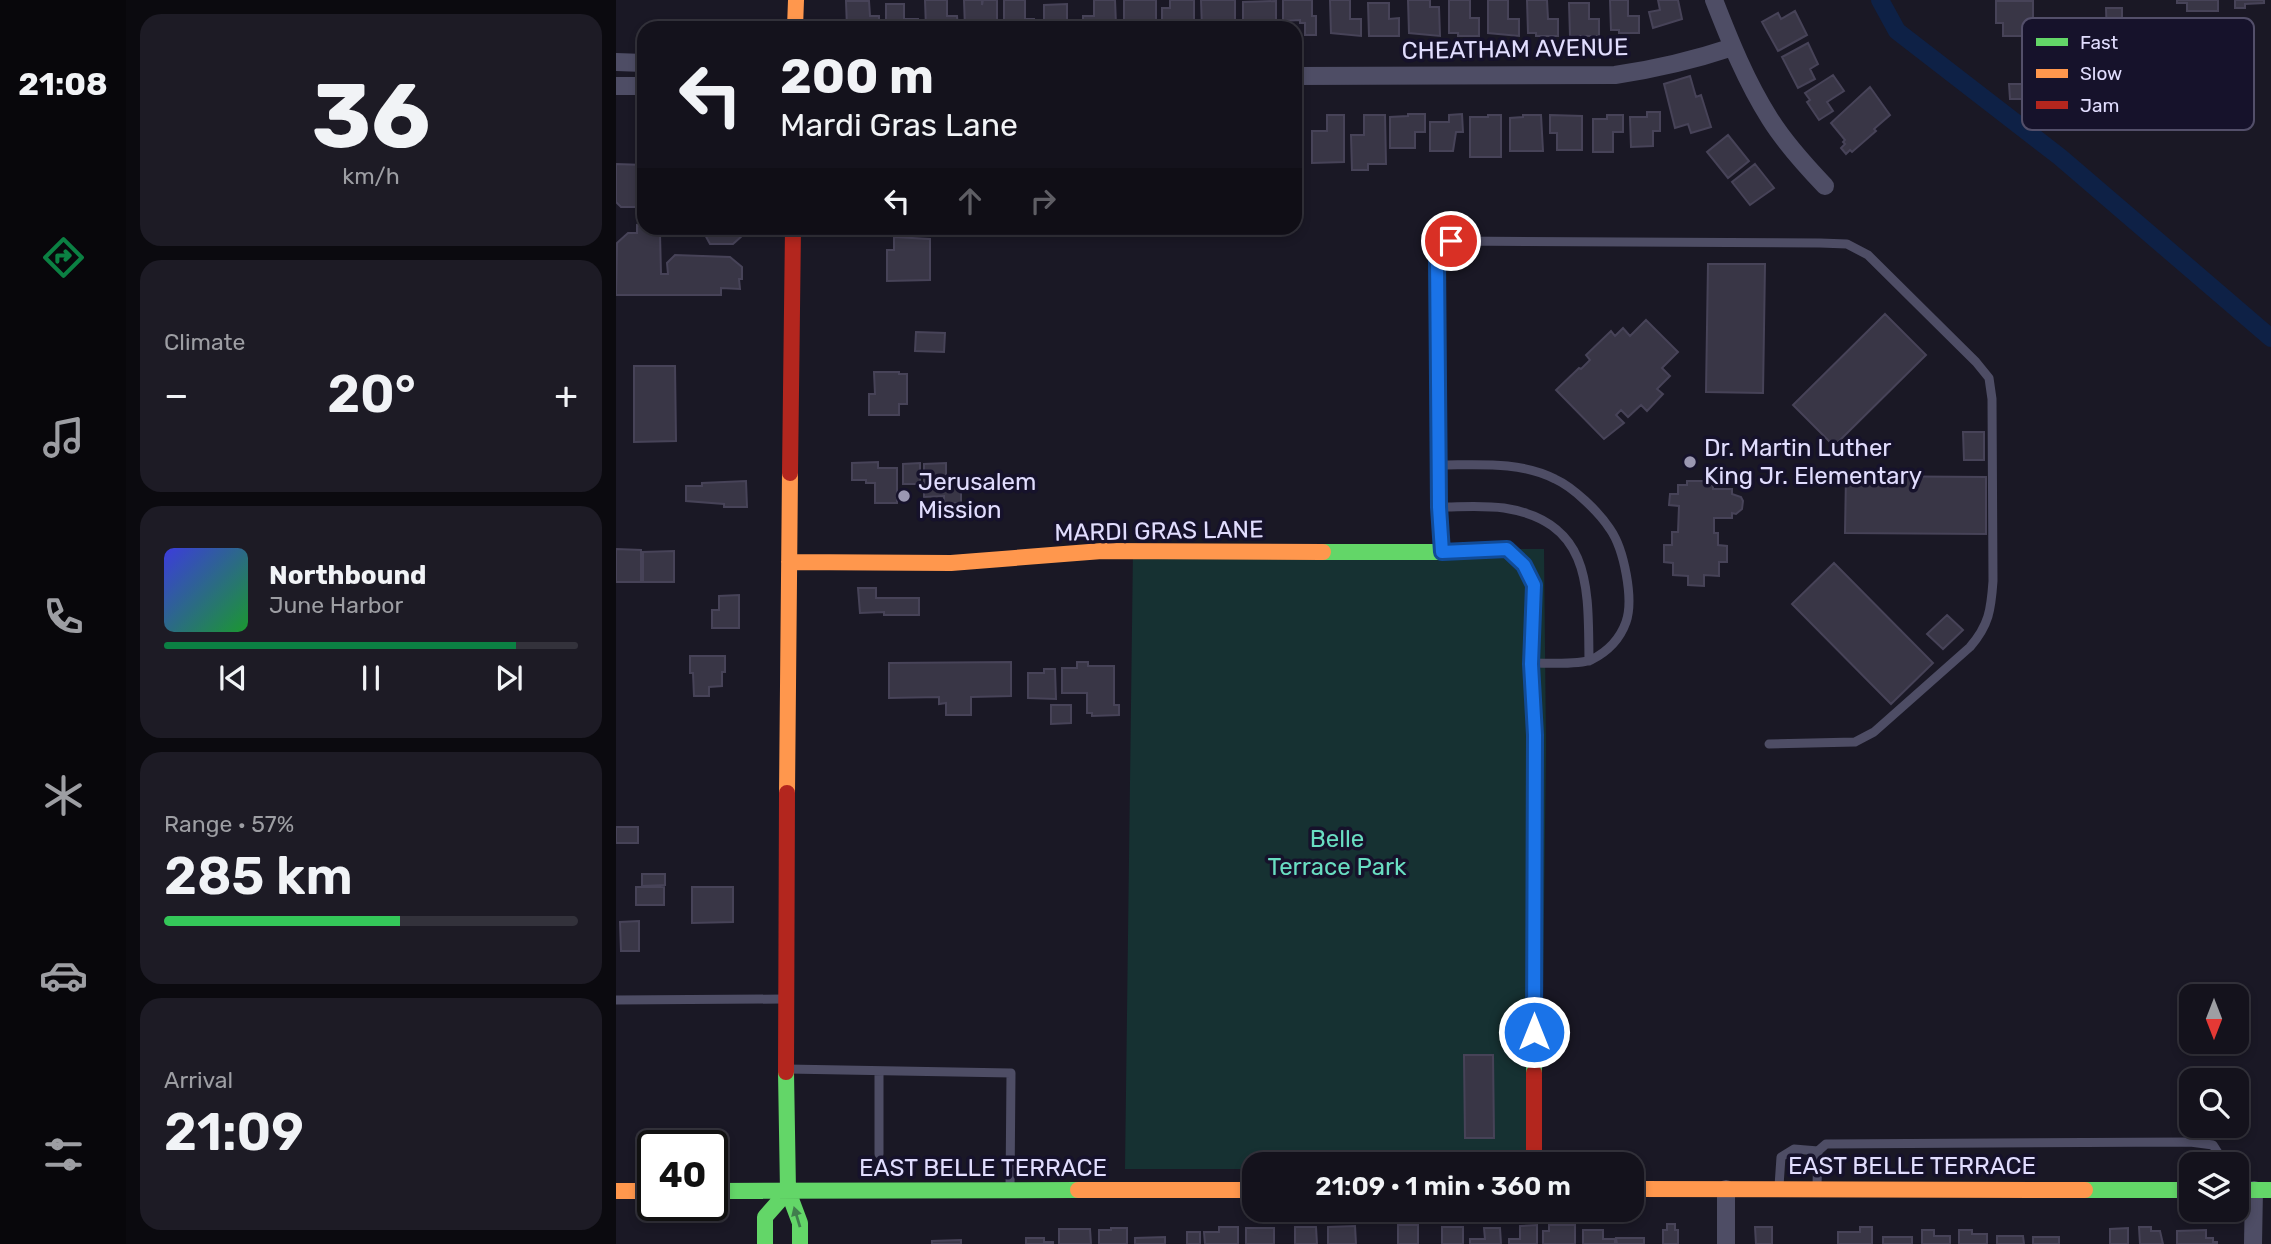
<!DOCTYPE html>
<html lang="en">
<head>
<meta charset="utf-8">
<style>
	:root { --surface:#14121c; --page:#1d1b25; --text:#f1f3f6; --muted:#9d9ea3; --line:#33323b; --accent:#0b8043 }
	body { margin:0; font-family:Rubik,sans-serif; background:var(--page); color:var(--text); height:100vh; display:flex; flex-direction:column; font-size:26px; white-space:nowrap }
	* { box-sizing:border-box; margin:0 }
	p { font-size:23px; color:var(--muted) }
	.icon { flex:none; width:38px; height:38px; fill:none; stroke:currentColor; stroke-width:2; stroke-linecap:round; stroke-linejoin:round }
	.map { position:relative; flex:1; overflow:hidden }
	.side { display:flex; flex-direction:column; gap:14px; padding:14px; background:#0b0a0f; width:490px }
	.side>* { flex:none }
	.banner { position:absolute; left:21px; top:21px; width:665px; height:214px; border-radius:21px; box-shadow:0 4px 10px #0003,0 0 0 2px var(--line); background:#14121c; color:var(--text); overflow:hidden }
	.needle { width:46px; rotate:180deg }
	.tools { position:absolute; left:1563px; top:984px; display:grid; gap:14px }
	.tools a { display:grid; place-items:center; width:70px; height:70px; border-radius:14px; background:var(--surface); box-shadow:0 4px 10px #0003,0 0 0 2px var(--line); font-size:35px }
	.speed { position:absolute; left:21px; top:1130px; display:flex; gap:14px; font-size:35px; font-weight:700; text-align:center }
	.speed>* { display:grid; place-content:center; width:91px; height:91px; border-radius:50%; background:var(--surface); box-shadow:0 4px 10px #0003,0 0 0 2px var(--line); line-height:1 }
	.speed .limit { border:4px solid #111; border-radius:10px; background:#fff; color:#111 }
	.pin { position:absolute; display:grid; place-items:center; width:60px; height:60px; color:#fff; margin:-30px; border:4px solid #fff; border-radius:50%; box-shadow:0 2px 7px #0007 }
	.me { position:absolute; width:77px; margin:-38px; rotate:0deg; stroke-linejoin:round; filter:drop-shadow(0 0 5px #0008) }
	.turn { display:flex; align-items:center; gap:24px; height:147px; padding:0 28px; font-size:32px }
	.turn .icon { width:91px; height:91px; stroke-width:2.5 }
	.turn b { display:block; font-size:49px; line-height:60px }
	.lanes { display:flex; align-items:center; height:66px; padding:0 28px; background:#0003; justify-content:center; gap:35px; direction:ltr }
	.lanes .off { opacity:.35 }
	.big { font-size:52px; font-weight:600; line-height:1.1 }
	.side .card { flex:1; display:flex; flex-direction:column; justify-content:center; gap:10px; min-width:0; padding:0 24px; border-radius:21px; background:var(--page) }
	.side .dial { align-items:center; gap:0 }
	.dial b { font-size:91px; line-height:1 }
	.song { display:flex; align-items:center; gap:21px }
	.cover { width:84px; height:84px; border-radius:10px; background:linear-gradient(135deg,hsl(240 70% 55%),hsl(130 70% 35%)) }
	.played { height:7px; border-radius:4px; background:linear-gradient(90deg,var(--accent) 85%,var(--line) 85%) }
	.keys { display:flex; justify-content:space-around; direction:ltr }
	.heat { display:flex; justify-content:space-between; align-items:center; font-size:38px; direction:ltr }
	.charge { height:10px; border-radius:5px; background:linear-gradient(90deg,#34c759 57%,var(--line) 0) }
	.trip { position:absolute; left:626px; top:1152px; width:402px; height:70px; border-radius:21px; background:var(--surface); box-shadow:0 4px 10px #0003,0 0 0 2px var(--line); font-weight:600; line-height:70px; text-align:center }
	main { display:flex; flex:1; min-height:0 }
	.dock { display:flex; flex-direction:column; width:126px; justify-content:space-around; align-items:center; background:#08070b; color:var(--muted) }
	.dock .icon { width:49px; height:49px }
	.dock .on { color:var(--accent) }
	.dock b { font-size:32px; color:var(--text) }
	.map>svg:first-child { display:block }
	.green { fill:#163132 }
	.lines { fill:none; stroke-linecap:round; stroke-linejoin:round }
	.canal { stroke:#0e2146; stroke-width:18 }
	.building { fill:#393646; stroke:#474358; stroke-width:2 }
	.lane { stroke:#4e4d65; stroke-width:9 }
	.street { stroke:#4e4d65; stroke-width:18 }
	.fast { stroke:#63d668; stroke-width:16 }
	.slow { stroke:#ff974d; stroke-width:16 }
	.jam { stroke:#b3261e; stroke-width:16 }
	.oneway { fill:#407e4d }
	.route-casing { stroke:#114b97; stroke-width:18 }
	.route { stroke:#1a73e8; stroke-width:12 }
	.poi-dot { fill:#9b98b2; stroke:#16122b; stroke-width:2.5 }
	.labels { text-anchor:middle; dominant-baseline:central; stroke-width:7; stroke-linejoin:round; paint-order:stroke }
	.street-label { font-size:24px; fill:#e1ddfe; stroke:#16122b }
	.poi-label { font-size:24px; fill:#e1ddfe; stroke:#16122b; text-anchor:start }
	.park-label { font-size:24px; fill:#69dec2; stroke:#16122b }
	.key { fill:#16122b; stroke:#534f6a; stroke-width:2 }
	.key-label { font-size:19px; fill:#e1ddfe }
</style>
</head>
<body>
<main>
<nav class="dock">
<b>21:08</b>
<svg class="icon on" aria-label="directions" viewBox="0 0 24 24"><path d="M12 3l9 9-9 9-9-9zM9 14v-3h6M13 9l2 2-2 2"/></svg>
<svg class="icon" aria-label="music" viewBox="0 0 24 24"><path d="M9 18V5l10-2v13"/><circle cx="6" cy="18" r="3"/><circle cx="16" cy="16" r="3"/></svg>
<svg class="icon" aria-label="phone" viewBox="0 0 24 24"><path d="M5 4h4l2 5-3 2q2 4 5 5l2-3 5 2v4C11 20 4 13 5 4z"/></svg>
<svg class="icon" aria-label="climate" viewBox="0 0 24 24"><path d="M12 3v18M4 7l16 10M4 17L20 7"/></svg>
<svg class="icon" aria-label="car" viewBox="0 0 24 24"><path d="M5 17H2v-5l4-1 3-4h7l3 4 3 1v5h-3M9 17h6M6 11h13"/><circle cx="7" cy="17" r="2"/><circle cx="17" cy="17" r="2"/></svg>
<svg class="icon" aria-label="filters" viewBox="0 0 24 24"><path d="M4 7h16M4 17h16"/><circle cx="9" cy="7" r="2"/><circle cx="15" cy="17" r="2"/></svg>
</nav>
<section class="side">
<div class="card dial"><b>36</b><p>km/h</p></div>
<div class="card"><p>Climate</p>
<div class="heat"><a>−</a><b class="big">20°</b><a>+</a></div>
</div>
<div class="card">
<div class="song"><i class="cover"></i><div><b>Northbound</b><p>June Harbor</p></div></div>
<div class="played"></div>
<div class="keys"><svg class="icon" aria-label="previous" viewBox="0 0 24 24"><path d="M18 5L8 12l10 7zM5 5v14"/></svg><svg class="icon" aria-label="pause" viewBox="0 0 24 24"><path d="M8 5v14M16 5v14"/></svg><svg class="icon" aria-label="next" viewBox="0 0 24 24"><path d="M6 5l10 7-10 7zM19 5v14"/></svg></div>
</div>
<div class="card"><p>Range · 57%</p><b class="big">285 km</b><div class="charge"></div></div>
<div class="card"><p>Arrival</p><b class="big">21:09</b></div>
</section>
<div class="map">
<svg width="1655" height="1244" viewBox="0 0 1655 1244">
	<rect width="100%" height="100%" fill="#1a1825"/>
	<path class="green" d="M517,549h411l2,197 -5,418h-286v5h-130z"/>
	<g class="lines">
		<path class="canal" d="M1264,0l17,31 163,126 211,181"/>
	</g>
	<path class="building" d="M309,0h22v16h10l1,12h-32z
		M348,0h18v5l1,-5h14v28h-32z
		M388,0h21v19h9v9h-30z
		M478,0h21l1,25h-6v3h-27v-12h11z
		M508,0h32v28h-10l-1,-5h-3v-2h-18z
		M554,0h24v25h-20v3h-12v-20h8z
		M585,0h34v20h-17v8h-16z
		M667,0h29v16h4v19h-11v-12h-5v-3l-17,1z
		M714,0h20v19h11v17l-30,-3z
		M792,0h22v7h9l1,29 -31,-3z
		M833,0h21v18h9v18h-21v-3h-9z
		M872,0h20v19h11v17l-31,-3z
		M911,0h20l1,19h10v17h-22v-3h-8z
		M994,0h18v16h11v17h-20v-3h-8z
		M1042,0h20l4,19 -29,9 -4,-16 11,-2z
		M1561,0h41v11h-31v-8h-10z
		M1619,0h29v3l-19,1v4h-10z
		M230,1h23l1,15h9v12h-32z
		M660,1v27h-12v-3h-21v-23z
		M1380,1h37v23h-6v12h-24v-13h-7z
		M752,3h21v16l10,-1v18h-30z
		M953,3h20v16h10v17h-29z
		M270,4h18v15h14v9h-32z
		M451,4v16h9v8h-32v-23z
		M1490,8h16v31h-15z
		M1179,11l12,24 -29,16 -16,-29 16,-9 3,6z
		M1192,43l10,21 -8,5 5,10 -17,9 -16,-31z
		M1217,75l11,16 -17,11 6,9 -14,9 -12,-18 3,-2 -5,-7z
		M1074,76l6,21 5,-2 10,32 -20,6 -3,-9 -13,4 -11,-44z
		M1393,84h15v15h-14z
		M1254,87l20,28 -16,14 2,2 -24,21 -2,-2 -4,4 -5,-6 4,-4 -2,-2 2,-2 -14,-17z
		M1031,112h13v19h-7v15l-22,1 -1,-30h17z
		M792,114h17v18h-10v16h-25v-31l18,-1z
		M846,114l1,18h-7l-3,19h-23v-29h19v-7z
		M711,115h17v47l-32,1v-32h15z
		M748,115h21l1,49h-18v6h-16l-1,-35h13z
		M872,115h13v42h-31v-40h18z
		M907,115h18l2,36h-33v-33l13,-1z
		M934,115l32,1v34h-25v-17h-7z
		M991,115h16v17h-10v20h-20v-33h14z
		M1112,135l21,26 -21,17 -21,-26z
		M0,164l28,1v42h-23l-5,-5z
		M1139,164l19,24 -24,17 -18,-23z
		M21,225l14,3 9,6 1,40h7l-1,-11 8,-8 55,2 12,10v12h-3l1,10 -19,-1v7h-105l1,-52 11,-10h9z
		M88,228h39v7l-10,9h-23l-6,-11z
		M278,237l36,2v41l-43,1v-31h7z
		M1092,264h57l-2,129 -57,-1z
		M1269,314l41,41 -92,91 -41,-41z
		M1030,320l32,32 -16,16 8,8 -13,13 6,5 -16,17 -6,-6 -13,12 -7,-7 -5,5 8,8 -20,16 -48,-49 23,-22 2,1 9,-9 -4,-5 25,-24 4,5 8,-8 7,8z
		M300,332l29,1 -1,19 -29,-1z
		M18,366h41l1,75 -42,1z
		M258,372h25v2h8v30h-8v11h-30v-21h6z
		M1347,432h21v28h-20z
		M262,462v6h19v35h-22v-20h-9v-3h-14v-17z
		M304,463v21h-17v-20z
		M330,463v20h15v20h-17v-7l-20,1v-33z
		M1230,476l140,1v57l-141,-1z
		M130,481l1,26h-23v-3l-38,-3v-15h16v-3z
		M1071,481h17v4h9v4h19v5l9,3 2,4 -1,8 -6,5 -4,-1v5h-18v15h4v12l9,1v16h-8v14l-15,-1v11l-16,-1v-9l-15,-1v-12l-9,-1v-17h8v-13h6l1,-26 -10,-1 1,-11h8v-9h9z
		M0,549l25,1v32h-25z
		M58,551v31h-31v-30z
		M1218,563l99,100 -42,41 -99,-100z
		M242,588h18v10h43v17h-35v-3l-24,1z
		M123,595v33h-27v-18h7v-14z
		M1331,615l16,15 -20,19 -16,-15z
		M74,656h35v16h-3v14l-13,1v9h-15l-1,-23h-3z
		M395,662v34l-40,1v18h-25v-12l-7,1v-7l-50,1v-35z
		M461,662h11v4h26v39h5v10l-27,1v-3h-5v-20h-25v-25h15z
		M428,669h11l1,30 -28,-1v-25h16z
		M435,705h20v18l-20,1z
		M0,827h22v16h-22z
		M26,874h23v11l-23,1z
		M20,887h28v18h-28z
		M76,887h41v35l-41,1z
		M23,921v30h-18l-1,-29z
		M848,1055h29l1,83h-29z
		M1051,1224h8v6h3v14h-15v-14h4z
		M782,1225h20v19h-20z
		M921,1225v19h-28v-5h11v-13z
		M933,1225h26v19h-32v-13h6z
		M739,1226l1,18h-28v-17z
		M603,1227h19v17h-33l-1,-12h15z
		M679,1227h21l1,17h-22z
		M826,1227h21v17h-21z
		M1139,1227h17v17h-16z
		M1244,1227h12v17h-34v-12h22z
		M1523,1227h12v4h9l3,13h-23z
		M495,1228h16v16h-28v-14h12z
		M630,1228h28v16h-28z
		M868,1228h16l1,16h-31v-5h15z
		M1512,1228v16h-18v-15z
		M443,1229h31l1,15h-32z
		M967,1230h20v9h12v5h-32z
		M1306,1230h12v6h16v8h-28z
		M1343,1230h13v4h15v10h-28z
		M1590,1230v8h7v4h4v2h-40v-13z
		M571,1232h13v12h-13z
		M1381,1236h26l1,8h-27z
		M549,1237v7h-30v-6z
		M1267,1237h29v7h-29z
		M1417,1237h26v7h-26z
		M410,1238h18v4h9v2h-27z
		M1000,1238h28v6h-27z
		M345,1240v4h-29v-3z"/>
	<g class="lines">
		<path class="lane" d="M824,465c38,0 80,-4 115,14 18,8 44,33 55,50 14,20 24,70 16,93 -6,17 -19,30 -35,38 -13,5 -43,3 -59,3
			M823,507c21,0 44,-2 65,1 89,14 84,82 85,153
			M826,550l-3,-43 -2,-249 3,-11 11,-6 369,2 27,1 21,11 108,107 13,16 3,21 1,182c-2,29 -4,44 -23,66l-96,85 -19,10 -86,2
			M0,1000l167,-1
			M171,1069l224,4 -1,116
			M263,1071v83
			M1201,1185l1,-34 8,-7 364,-2 23,3 7,11 1,8
			M1163,1186l2,-29 13,-8 24,2"/>
		<path class="street" d="M1098,0c16,41 32,81 56,119 15,24 35,46 55,67
			M0,62l28,1
			M679,76l320,-1c41,-6 79,-15 118,-28
			M0,86h28
			M1110,1244v-55
			M1637,1244l1,-54"/>
		<path class="fast" d="M707,552h119l65,-3 17,16 10,20 -3,79 4,71 -1,338
			M170,1072l2,119 12,32v21
			M1469,1190h106
			M1620,1190h35
			M96,1191l366,-1
			M149,1244v-27l23,-26"/>
		<path class="slow" d="M179,28l1,-28
			M173,562l162,1 151,-12 221,1
			M171,793l3,-320
			M1017,1189l452,1
			M462,1190h177
			M0,1191h37"/>
		<path class="jam" d="M174,473l3,-245
			M170,1072l1,-279
			M918,1164v-91"/>
	</g>
	<defs><path id="oneway-solid" d="M-6-.8H1V-3.2L6.5 0L1 3.2V.8H-6Z" transform="scale(1.75)"/></defs>
	<use class="oneway" href="#oneway-solid" transform="translate(181 1217) rotate(-107)"/>
	<g class="lines">
		<g class="route-casing">
			<path id="route" d="M835,241l-11,6 -3,11 2,249 3,45 65,-3 17,16 10,20 -3,79 4,71 -1,297"/>
		</g>
		<use href="#route" class="route"/>
	</g>
	<g class="poi-dot">
		<circle cx="1074" cy="462" r="7"/>
		<circle cx="288" cy="496" r="7"/>
	</g>
	<g class="labels">
		<g class="street-label">
			<text transform="translate(899 49) rotate(-1)">CHEATHAM AVENUE</text>
			<text transform="translate(543 531) rotate(-1)">MARDI GRAS LANE</text>
			<text x="1296" y="1166">EAST BELLE TERRACE</text>
			<text x="367" y="1168">EAST BELLE TERRACE</text>
		</g>
		<g class="poi-label">
			<text x="1088" y="448">Dr. Martin Luther<tspan x="1088" dy="28">King Jr. Elementary</tspan></text>
			<text x="302" y="482">Jerusalem<tspan x="302" dy="28">Mission</tspan></text>
		</g>
		<g class="park-label">
			<text x="721" y="839">Belle<tspan x="721" dy="28">Terrace Park</tspan></text>
		</g>
	</g>
	<rect x="1406" y="18" width="232" height="112" rx="10" class="key"/>
	<rect x="1420" y="38" width="32" height="8" fill="#63d668"/>
	<rect x="1420" y="69" width="32" height="9" fill="#ff974d"/>
	<rect x="1420" y="101" width="32" height="8" fill="#b3261e"/>
	<g class="key-label">
		<text x="1464" y="49">Fast</text>
		<text x="1464" y="80">Slow</text>
		<text x="1464" y="112">Jam</text>
	</g>
</svg>
<div class="tools">
<a><svg class="needle" viewBox="-14 -14 28 28"><path d="M0-13l5 13h-10z" fill="#e53935"/><path d="M0 13l5-13h-10z" fill="#9d9ea3"/></svg></a>
<a><svg class="icon" aria-label="search" viewBox="0 0 24 24"><circle cx="10" cy="10" r="6"/><path d="M15 15l6 6"/></svg></a>
<a><svg class="icon" aria-label="layers" viewBox="0 0 24 24"><path d="M12 4l9 5-9 5-9-5zM3 14l9 5 9-5"/></svg></a>
</div>
<div class="speed"><div class="limit">40</div></div>
<div class="pin" style="left:835px;top:241px;background:#d93025"><svg class="icon" aria-label="arrive" viewBox="0 0 24 24"><path d="M6 21V4h12l-3 4 3 4H6"/></svg></div>
<svg class="me" style="left:918px;top:1032px" viewBox="-20 -20 40 40"><circle r="17" fill="#1a73e8" stroke="#fff" stroke-width="3"/><path d="M0-11L8 9 0 5-8 9z" fill="#fff"/></svg>
<div class="trip">21:09 · 1 min · 360 m</div>
<div class="banner">
<div class="turn"><svg class="icon" aria-label="left" viewBox="0 0 24 24"><path d="M17 20v-9H6M10 6l-5 5 5 5"/></svg><div><b>200 m</b>Mardi Gras Lane</div></div>
<div class="lanes"><svg class="icon" aria-label="left" viewBox="0 0 24 24"><path d="M17 20v-9H6M10 6l-5 5 5 5"/></svg><svg class="icon off" aria-label="ahead" viewBox="0 0 24 24"><path d="M12 20V5M6 11l6-6 6 6"/></svg><svg class="icon off" aria-label="right" viewBox="0 0 24 24"><path d="M7 20v-9h11M14 6l5 5-5 5"/></svg></div>
</div>
</div>
</main>
</body>
</html>
